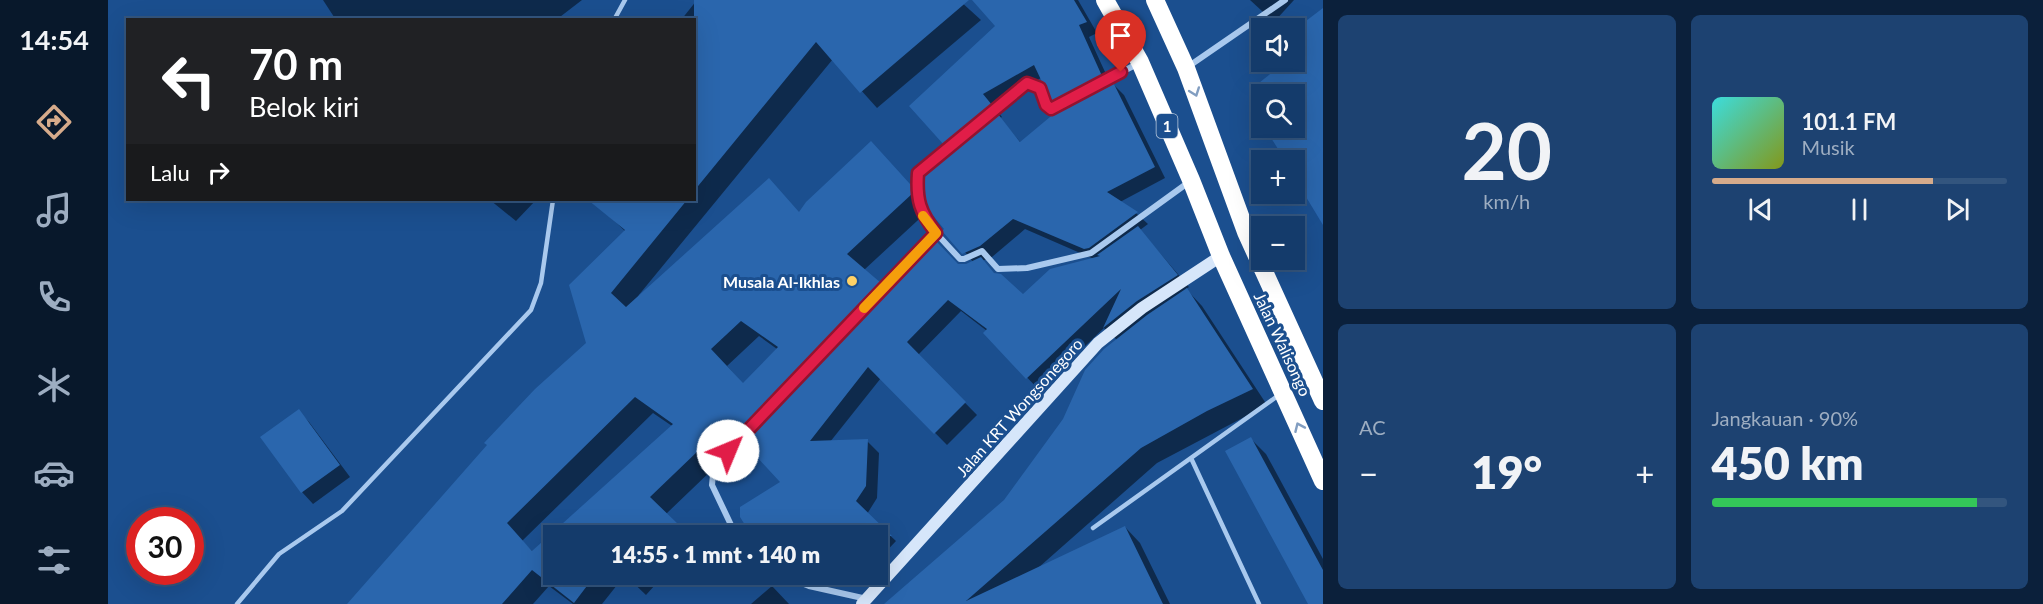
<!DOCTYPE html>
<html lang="id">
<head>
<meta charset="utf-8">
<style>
	:root { --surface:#143b6b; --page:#1d4271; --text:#f1f3f6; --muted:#9dadc1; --line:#33557e; --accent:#d6ab8b }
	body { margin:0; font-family:Lato,sans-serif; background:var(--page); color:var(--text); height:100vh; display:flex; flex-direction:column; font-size:22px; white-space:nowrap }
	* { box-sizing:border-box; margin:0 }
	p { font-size:20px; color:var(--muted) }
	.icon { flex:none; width:33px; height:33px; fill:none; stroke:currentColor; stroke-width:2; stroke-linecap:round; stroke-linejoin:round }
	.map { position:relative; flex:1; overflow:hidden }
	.sheet { display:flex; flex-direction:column; gap:15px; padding:15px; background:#0b203b; width:720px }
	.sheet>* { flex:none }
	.top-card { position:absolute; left:18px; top:18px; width:570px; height:183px; border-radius:0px; box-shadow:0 6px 24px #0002,0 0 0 2px var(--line); background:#202124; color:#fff; overflow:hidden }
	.tools { position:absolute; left:1143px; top:18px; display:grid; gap:12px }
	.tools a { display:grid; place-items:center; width:54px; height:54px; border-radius:0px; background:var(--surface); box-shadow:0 6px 24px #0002,0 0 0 2px var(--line); font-size:30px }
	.speed { position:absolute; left:18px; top:507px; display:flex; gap:12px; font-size:30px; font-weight:700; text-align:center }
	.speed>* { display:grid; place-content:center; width:78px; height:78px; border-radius:50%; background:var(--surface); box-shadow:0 6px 24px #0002,0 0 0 2px var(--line); line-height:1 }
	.speed .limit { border:9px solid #d22; background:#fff; color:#111 }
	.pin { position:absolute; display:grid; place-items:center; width:51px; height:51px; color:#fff; margin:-62px -26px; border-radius:50% 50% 50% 0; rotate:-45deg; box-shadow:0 0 6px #0007 }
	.pin .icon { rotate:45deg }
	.me { position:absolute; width:66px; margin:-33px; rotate:45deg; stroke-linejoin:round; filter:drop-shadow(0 0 4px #0008) }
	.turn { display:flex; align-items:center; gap:21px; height:126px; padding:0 24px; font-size:27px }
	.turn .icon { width:78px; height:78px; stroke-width:2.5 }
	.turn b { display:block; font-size:42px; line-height:51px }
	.then { display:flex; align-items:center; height:57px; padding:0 24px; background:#0003; gap:12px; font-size:22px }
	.big { font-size:45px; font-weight:800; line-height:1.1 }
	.sheet .widget { flex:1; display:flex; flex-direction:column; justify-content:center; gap:9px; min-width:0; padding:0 21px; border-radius:9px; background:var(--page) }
	.sheet .dial { align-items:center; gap:0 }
	.dial b { font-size:78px; line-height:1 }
	.song { display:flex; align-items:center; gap:18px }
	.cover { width:72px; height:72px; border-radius:9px; background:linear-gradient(135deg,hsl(180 70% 55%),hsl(70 70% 35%)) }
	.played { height:6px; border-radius:3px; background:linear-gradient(90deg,var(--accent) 75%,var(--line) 75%) }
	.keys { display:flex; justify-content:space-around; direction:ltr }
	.heat { display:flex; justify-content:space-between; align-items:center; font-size:33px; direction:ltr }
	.charge { height:9px; border-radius:4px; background:linear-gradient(90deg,#34c759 90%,var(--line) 0) }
	.sheet .tiles { flex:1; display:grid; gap:15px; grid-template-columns:repeat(2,1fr) }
	.trip { position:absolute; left:435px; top:525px; width:345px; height:60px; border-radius:0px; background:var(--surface); box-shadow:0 6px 24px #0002,0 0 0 2px var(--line); font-weight:800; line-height:60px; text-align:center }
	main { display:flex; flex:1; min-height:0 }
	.menu { display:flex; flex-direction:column; width:108px; justify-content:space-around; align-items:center; background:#08182b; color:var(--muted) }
	.menu .icon { width:42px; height:42px }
	.menu .on { color:var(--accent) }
	.menu b { font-size:27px; color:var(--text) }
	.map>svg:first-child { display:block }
	.shadow { fill:#0007; fill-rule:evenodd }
	.building { fill:#2a66ad; fill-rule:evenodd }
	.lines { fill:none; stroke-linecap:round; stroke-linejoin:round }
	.lane { stroke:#a9c9ee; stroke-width:4.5 }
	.street { stroke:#a9c9ee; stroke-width:6 }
	.secondary { stroke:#d6e6fa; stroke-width:12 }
	.highway { stroke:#fff; stroke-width:18 }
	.oneway { stroke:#829ec1 }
	.route-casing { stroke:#92132f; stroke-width:15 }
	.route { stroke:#e11d48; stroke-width:10 }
	.slow { stroke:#f59e0b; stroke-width:10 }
	.poi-dot { fill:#ffd166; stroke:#1b4f8f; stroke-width:2 }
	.labels { text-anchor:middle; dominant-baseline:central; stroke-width:6; stroke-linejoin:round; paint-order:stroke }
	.shield { fill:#1b4f8f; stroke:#bbcadd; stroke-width:1.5 }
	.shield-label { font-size:15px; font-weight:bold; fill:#fff }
	.poi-label { font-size:16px; font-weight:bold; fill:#fff; stroke:#1b4f8f; text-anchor:end }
	.street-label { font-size:16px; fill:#fff; stroke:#1b4f8f }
</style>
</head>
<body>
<main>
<nav class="menu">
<b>14:54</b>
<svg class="icon on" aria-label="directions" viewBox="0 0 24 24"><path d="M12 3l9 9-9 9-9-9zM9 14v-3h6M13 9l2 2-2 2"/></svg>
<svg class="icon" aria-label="music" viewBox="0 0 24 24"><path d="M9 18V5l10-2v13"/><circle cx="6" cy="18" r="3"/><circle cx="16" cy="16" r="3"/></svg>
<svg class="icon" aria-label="phone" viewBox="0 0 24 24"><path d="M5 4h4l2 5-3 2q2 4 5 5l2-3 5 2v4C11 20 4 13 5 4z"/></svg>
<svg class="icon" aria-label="climate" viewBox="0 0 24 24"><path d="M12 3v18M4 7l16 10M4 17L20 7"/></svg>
<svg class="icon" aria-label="car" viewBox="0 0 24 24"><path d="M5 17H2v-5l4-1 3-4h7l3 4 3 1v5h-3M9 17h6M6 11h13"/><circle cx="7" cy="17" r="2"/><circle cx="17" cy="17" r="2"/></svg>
<svg class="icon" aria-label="filters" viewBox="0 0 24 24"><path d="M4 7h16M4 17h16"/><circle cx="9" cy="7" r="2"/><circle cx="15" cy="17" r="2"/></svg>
</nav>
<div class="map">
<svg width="1215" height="604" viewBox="0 0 1215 604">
	<rect width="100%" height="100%" fill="#1b4f8f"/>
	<path class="shadow" d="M215,0h259l-26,20h-220z
		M589,0h262l22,20 -104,88 -44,-49 -195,237 162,-83 112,-29 14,15 27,-46 -8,-9 72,-100 -24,-44h85l19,33 -8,4 22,48 2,-1 11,11 41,83 -45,24 17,12 11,10 -8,6 49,57 -3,2 16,17 65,99 -110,58 -119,105 87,-41 15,16 30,61h-277l112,-103 59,-81 53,-80 -13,-12 -65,62 -54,-57 2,-2 -26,-20 -43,44 59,60 -30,30 -66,-67 -51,64 37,-1 12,12 -2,45 -10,16 29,27 -18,19v-24l-95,-53 -37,-40 -31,24 -49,47 22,22h-134v38h111l-19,21 -21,-20 -23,29h-29l-24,-18 -16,18h-184l239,-261 38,-111 -23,-22 7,-8 -3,-2h87v-180h-13zM933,78l12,24 9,9 -41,32 -21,-25 2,-1 -9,-11zM822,209l43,53 -7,3h-8l-69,27 -25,-22zM917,229l69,30 -71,38 -28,-22 -13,-14 10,-4zM651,336l18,13 -34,35 -16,-18zM545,413l19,13 -139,126 -11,-11z
		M1142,0h44l-20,22z
		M1215,10v212l-29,-62h-7l-17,-28 2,-4h22v-34h-24l-9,-11 22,-18 -2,-3h13z
		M382,200h46l-20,21z
		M190,411l11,11 41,55 -37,27 -11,-12 -40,-54z
		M1143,439l15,15 57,105v45h-13z
		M664,586l17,18h-38z"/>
	<path class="building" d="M586,0h275l-109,93 -44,-51 -122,149z
		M864,0h102l13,22 -8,3 23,51 -50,27 -18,-38 -51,29 9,11 -48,40 -35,-39 86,-80z
		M1215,8v217l-29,-48v-17h-9l-17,-27 2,-5h24v-34h-26l-9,-11 26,-21h9v-32z
		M1005,82l42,85 -48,25 31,20 -49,36 -5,1 -71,-30 -33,27 -18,8 -20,-23 2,-2 -18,-22 -4,-22 1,-9 75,-62 22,28 36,-30z
		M763,141l39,43 2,-2 1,11 -66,61 34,29 -145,151 -7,-8 -30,24 -49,47 29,28 -10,11h-115v38h42l-22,29 -42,-33 -30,34h-155l140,-159 -3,-2 51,-54 51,-46 -17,-58 56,-55 -37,-30h99l-76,93 15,14 143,-129 30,34 7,-10zM633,321l37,26 -35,36 -32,-34zM527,397l38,27 -141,127 -25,-28z
		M1030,226l40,49 -41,26 -34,27 18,-39 -95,90 -43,-46 4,-4 -39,-29 -41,42 59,60 -32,32 -66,-67 -58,74 58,-2 -2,47 -10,15 36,35h-140l-12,-19v-10l40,-25 -37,-40 193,-201 22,23h8l15,-7 13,16 7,1 22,20 27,-25 50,-13 -3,-1z
		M1079,288l66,101 -46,22 -66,37 -175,153 159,-75 38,78h-279l120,-104 59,-81 22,-49 19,-21 43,-34z
		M191,409l41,56 -39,28 -41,-56z
		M1143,437l72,133v34h-15l-83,-153z"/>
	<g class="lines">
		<path class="lane" d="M506,20l11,-20
			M1083,458l68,146
			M985,528l186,-133
			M129,604l42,-50 63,-43 189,-201 10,-27 12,-83"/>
		<path class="street" d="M1081,66l96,-66
			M828,233l24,26h4l18,-8 16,18 29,-1 64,-15 98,-71
			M631,536l-7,-9 -20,-42 2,-21 54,-54 168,-177 -14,-19 -5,-29 1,-12 109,-90 13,5 6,17 5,4 88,-46
			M671,574l30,12 58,13"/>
		<path class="secondary" d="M754,604l236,-261 44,-35 79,-52"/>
		<path class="highway" d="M997,0l35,62 51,118 30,76 102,225
			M1047,0l31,68 60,164 77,169"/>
	</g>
	<defs><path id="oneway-chevron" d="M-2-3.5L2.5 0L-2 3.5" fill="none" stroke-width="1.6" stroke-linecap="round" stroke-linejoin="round" transform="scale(1.5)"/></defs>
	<g class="oneway">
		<use href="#oneway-chevron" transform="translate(1087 92) rotate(70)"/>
		<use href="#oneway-chevron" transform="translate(1191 427) rotate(-114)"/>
	</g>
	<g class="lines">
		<g class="route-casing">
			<path id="route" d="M620,451l208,-218c-16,-21 -20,-33 -18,-60l109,-90 13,5 6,17 5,4 70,-37"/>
		</g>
		<use href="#route" class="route"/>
		<path class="slow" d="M756,308l72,-75 -13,-17"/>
	</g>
	<circle class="poi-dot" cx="744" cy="281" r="6"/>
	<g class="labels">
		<rect class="shield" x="1048.5" y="114" width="21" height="24" rx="4.5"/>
		<g class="shield-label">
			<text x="1059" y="126">1</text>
		</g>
		<g class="poi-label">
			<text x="732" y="281">Musala Al-Ikhlas</text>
		</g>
		<g class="street-label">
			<text transform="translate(1175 344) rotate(65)">Jalan Walisongo</text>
			<text transform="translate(911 407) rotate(-48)">Jalan KRT Wongsonegoro</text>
		</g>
	</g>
</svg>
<div class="tools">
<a><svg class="icon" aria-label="sound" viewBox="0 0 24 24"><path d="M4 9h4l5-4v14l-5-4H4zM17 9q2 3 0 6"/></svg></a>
<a><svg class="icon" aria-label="search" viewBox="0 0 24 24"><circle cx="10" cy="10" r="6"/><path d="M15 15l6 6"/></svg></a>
<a>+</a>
<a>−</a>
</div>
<div class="speed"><div class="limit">30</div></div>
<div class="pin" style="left:1013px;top:72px;background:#d93025"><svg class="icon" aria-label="arrive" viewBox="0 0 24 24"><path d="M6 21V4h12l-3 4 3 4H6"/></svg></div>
<svg class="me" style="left:620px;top:451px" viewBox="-20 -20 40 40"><circle r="19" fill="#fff"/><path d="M0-13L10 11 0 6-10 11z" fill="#e11d48"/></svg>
<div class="trip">14:55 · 1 mnt · 140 m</div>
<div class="top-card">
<div class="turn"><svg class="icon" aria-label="left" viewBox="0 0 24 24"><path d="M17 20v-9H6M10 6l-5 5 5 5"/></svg><div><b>70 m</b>Belok kiri</div></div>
<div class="then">Lalu<svg class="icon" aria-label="right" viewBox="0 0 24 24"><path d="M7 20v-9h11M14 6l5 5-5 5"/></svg></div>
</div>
</div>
<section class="sheet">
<div class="tiles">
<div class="widget dial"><b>20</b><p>km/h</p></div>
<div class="widget">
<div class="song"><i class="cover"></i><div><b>101.1 FM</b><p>Musik</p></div></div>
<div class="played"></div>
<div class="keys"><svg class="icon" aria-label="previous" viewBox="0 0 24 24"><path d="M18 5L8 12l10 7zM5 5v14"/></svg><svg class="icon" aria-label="pause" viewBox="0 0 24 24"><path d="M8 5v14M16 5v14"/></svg><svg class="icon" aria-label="next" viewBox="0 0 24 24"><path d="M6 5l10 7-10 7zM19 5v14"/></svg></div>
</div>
<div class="widget"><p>AC</p>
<div class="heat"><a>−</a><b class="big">19°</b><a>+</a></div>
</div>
<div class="widget"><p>Jangkauan · 90%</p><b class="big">450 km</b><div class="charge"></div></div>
</div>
</section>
</main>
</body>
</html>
